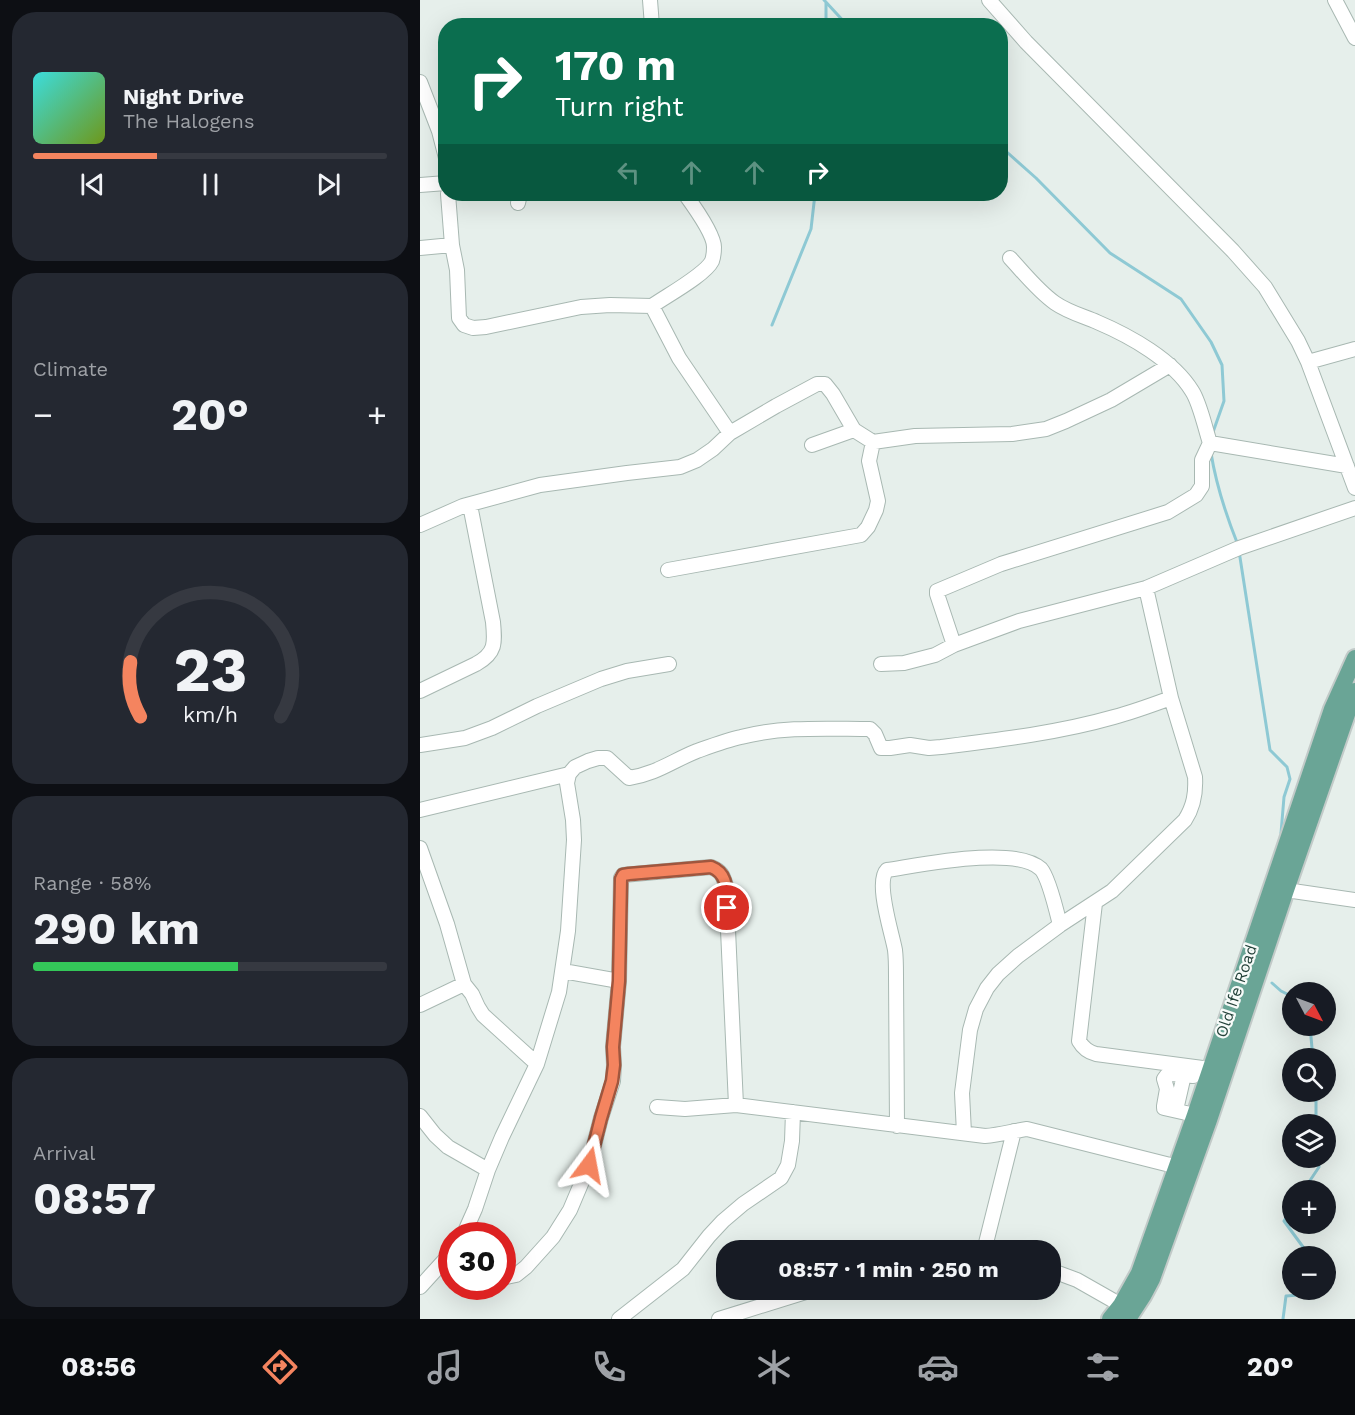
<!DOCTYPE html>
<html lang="en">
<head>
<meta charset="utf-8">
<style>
	:root { --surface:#171b24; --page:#242831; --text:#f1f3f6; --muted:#9ea1a6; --line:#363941; --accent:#f4845f }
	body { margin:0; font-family:"Work Sans",sans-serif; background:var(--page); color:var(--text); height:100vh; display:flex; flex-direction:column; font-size:22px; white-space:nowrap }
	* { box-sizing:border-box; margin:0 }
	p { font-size:20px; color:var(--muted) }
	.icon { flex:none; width:33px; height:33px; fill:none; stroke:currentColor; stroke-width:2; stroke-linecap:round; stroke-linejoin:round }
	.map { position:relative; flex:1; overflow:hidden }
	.drawer { display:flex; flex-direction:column; gap:12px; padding:12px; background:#0d0f14; width:420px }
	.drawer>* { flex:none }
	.hud { position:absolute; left:18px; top:18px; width:570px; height:183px; border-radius:24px; box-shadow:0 6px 24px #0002; background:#0b6e4f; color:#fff; overflow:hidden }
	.needle { width:39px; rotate:131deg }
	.controls { position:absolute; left:862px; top:982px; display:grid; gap:12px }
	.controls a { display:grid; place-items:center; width:54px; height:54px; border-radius:50%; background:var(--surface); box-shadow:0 6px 24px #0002; font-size:30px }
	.speed { position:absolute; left:18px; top:1222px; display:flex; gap:12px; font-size:30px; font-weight:700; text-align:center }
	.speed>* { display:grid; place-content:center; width:78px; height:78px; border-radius:50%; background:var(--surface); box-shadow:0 6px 24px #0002; line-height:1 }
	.speed .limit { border:9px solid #d22; background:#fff; color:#111 }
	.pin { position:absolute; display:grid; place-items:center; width:51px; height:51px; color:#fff; margin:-26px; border:3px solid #fff; border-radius:50%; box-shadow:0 2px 6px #0007 }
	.me { position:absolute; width:66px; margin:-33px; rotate:13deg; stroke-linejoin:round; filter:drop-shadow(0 0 4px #0008) }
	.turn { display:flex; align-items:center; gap:21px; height:126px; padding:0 18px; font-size:27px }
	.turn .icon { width:78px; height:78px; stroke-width:2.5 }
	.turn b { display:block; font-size:42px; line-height:51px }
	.lanes { display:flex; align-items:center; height:57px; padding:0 18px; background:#0003; justify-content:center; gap:30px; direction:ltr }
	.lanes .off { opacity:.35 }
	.big { font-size:45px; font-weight:700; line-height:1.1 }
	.drawer .widget { flex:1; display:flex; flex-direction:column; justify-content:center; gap:9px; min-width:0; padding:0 21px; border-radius:24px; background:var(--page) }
	.drawer .dial { align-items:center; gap:0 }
	.dial svg { height:156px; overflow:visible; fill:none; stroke:var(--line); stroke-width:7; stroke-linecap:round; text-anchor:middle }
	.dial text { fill:var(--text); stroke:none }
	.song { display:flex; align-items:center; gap:18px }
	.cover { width:72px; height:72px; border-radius:9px; background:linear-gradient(135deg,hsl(180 70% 55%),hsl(80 70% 35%)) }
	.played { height:6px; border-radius:3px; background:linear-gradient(90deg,var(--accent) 35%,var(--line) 35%) }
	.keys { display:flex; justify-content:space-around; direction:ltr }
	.heat { display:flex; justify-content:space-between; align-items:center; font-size:33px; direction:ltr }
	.charge { height:9px; border-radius:4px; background:linear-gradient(90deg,#34c759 58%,var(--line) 0) }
	.trip { position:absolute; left:296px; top:1240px; width:345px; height:60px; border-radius:24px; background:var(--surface); box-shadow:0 6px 24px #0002; font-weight:700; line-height:60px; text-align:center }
	.tabs { display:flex; height:96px; justify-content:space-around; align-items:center; background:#090b0e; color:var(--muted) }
	.tabs .icon { width:42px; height:42px }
	.tabs .active { color:var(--accent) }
	.tabs b { font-size:27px; color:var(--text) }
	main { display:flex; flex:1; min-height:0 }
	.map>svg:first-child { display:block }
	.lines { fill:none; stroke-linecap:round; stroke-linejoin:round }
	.stream { stroke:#8ec9d4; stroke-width:3 }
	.minor-casing { stroke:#a8b8b2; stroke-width:16 }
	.major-casing { stroke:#c2cac8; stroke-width:20 }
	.minor { stroke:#fff; stroke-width:14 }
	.major { stroke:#6aa596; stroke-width:16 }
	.route-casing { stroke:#9f563e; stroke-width:15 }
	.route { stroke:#f4845f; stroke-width:10 }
	.labels { text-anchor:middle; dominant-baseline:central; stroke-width:4.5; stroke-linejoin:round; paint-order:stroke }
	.street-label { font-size:16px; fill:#24423a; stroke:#f7fbf9 }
</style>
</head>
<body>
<main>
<section class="drawer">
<div class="widget">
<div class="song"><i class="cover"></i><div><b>Night Drive</b><p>The Halogens</p></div></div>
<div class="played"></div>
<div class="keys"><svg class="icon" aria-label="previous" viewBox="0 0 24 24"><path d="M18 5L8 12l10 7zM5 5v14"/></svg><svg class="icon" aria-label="pause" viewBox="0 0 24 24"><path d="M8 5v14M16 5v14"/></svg><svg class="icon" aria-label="next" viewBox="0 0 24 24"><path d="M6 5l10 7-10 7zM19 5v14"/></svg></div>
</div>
<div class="widget"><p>Climate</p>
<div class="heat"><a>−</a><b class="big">20°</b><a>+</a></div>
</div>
<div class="widget dial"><svg viewBox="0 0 100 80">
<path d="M14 69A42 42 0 1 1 86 69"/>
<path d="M14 69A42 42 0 0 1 9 41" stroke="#f4845f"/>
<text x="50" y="56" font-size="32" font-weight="700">23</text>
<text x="50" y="72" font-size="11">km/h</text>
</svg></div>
<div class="widget"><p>Range · 58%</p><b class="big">290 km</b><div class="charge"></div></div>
<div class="widget"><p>Arrival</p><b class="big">08:57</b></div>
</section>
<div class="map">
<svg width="935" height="1319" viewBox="0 0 935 1319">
	<rect width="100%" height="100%" fill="#e6efeb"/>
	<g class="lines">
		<path class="stream" d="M404,0l24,26
			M406,26v-23
			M580,146l36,32 74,75 71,46 30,43 11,23 2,36 -12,34
			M352,325l39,-96 4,-35
			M791,453c5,31 15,62 27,92
			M819,551l31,199 17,17 3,12 -6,18 -3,36
			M852,983l9,8 12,6
			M890,1026l3,33
			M896,1092v33
			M883,1191l16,-24 -1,-9
			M873,1207l-9,14 22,30 -1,6
			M863,1319l3,-23 13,-1 1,-5"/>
		<g class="minor-casing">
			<path id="minor" d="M230,0l2,26
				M569,0l37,42 207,209 32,36 33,54 10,21 47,126
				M915,0l20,38
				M0,82l19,49 7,27
				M0,185l26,-2
				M28,194l4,51 5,25 2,48 5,7 9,3 13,-1 95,-20 29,-2 42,1
				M265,194c8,11 29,40 29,53 0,4 -1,11 -2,14 -7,14 -46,35 -60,45l27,52 51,75
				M98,203l2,-9
				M0,248l32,-3
				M888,362l47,-13
				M790,443l137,23
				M392,445l42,-15
				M0,525l43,-19 77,-21 87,-12 53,-6 17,-7 16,-11 17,-16 46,-27 41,-22h8l8,10 21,36 19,12 42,-6 97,-2 34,-5 20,-8 45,-21 59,-35
				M248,570l193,-35 7,-8 8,-17 2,-9 -9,-40 4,-19
				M534,645l-17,-51v-3l64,-27 167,-52 28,-17 6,-9v-26l8,-17c-5,-15 -10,-40 -18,-52 -19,-31 -62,-55 -95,-69 -14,-6 -29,-10 -42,-19 -17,-12 -31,-30 -45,-45
				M461,664l23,-1 31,-8 19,-10 65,-24 127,-33 93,-40 116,-40
				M0,691l56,-27c20,-11 19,-21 17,-42l-23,-117
				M0,745l45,-7 27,-10 45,-22 64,-27 26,-8 42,-7
				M0,810l149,-36
				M0,848l27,76 17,60 8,10 6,13 5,8 54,49
				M866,890l69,10
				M675,903l-16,138c4,7 9,11 17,13l114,15
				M199,981l2,-103 2,-3 88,-8c10,4 12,8 15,19l10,219
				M0,1005l44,-21
				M773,1076l-21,-2 -5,1 -3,4 3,10 -3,17v2l31,7
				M237,1107l28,2 51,-4 249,31c15,-1 28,-5 42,-7l159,40
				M756,1110l8,-35
				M0,1116l15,19 13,12 40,23
				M477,1126l-1,-151c0,-9 0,-17 -1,-25 -3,-17 -20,-68 -8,-80 34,-5 128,-25 154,-1 8,9 16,44 19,56
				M544,1133l-2,-40 8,-63 6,-21 11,-21 11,-14 20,-18 42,-31 52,-34 73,-71c9,-14 11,-27 10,-43l-24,-79 -25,-110
				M43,1236l12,-27 13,-39 14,-33 35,-73 22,-72 9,-61 6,-91 -1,-20 -6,-37 2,-9 6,-7 13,-6 10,-3h9l22,20c27,-4 43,-17 68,-27 14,-5 30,-11 44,-14 43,-11 86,-8 129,-8l5,5 6,14h9l20,-3 19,3 12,-1c57,-7 117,-14 173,-30 19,-5 38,-12 57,-19
				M564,1251l30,-120
				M630,1270l27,10 44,25
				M82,1275l4,2 10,-2 10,-8 27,-30 17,-27 19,-45 12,-47 12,-37 1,-16 -1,-18 6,-66 -56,-10
				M0,1287l32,-35
				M199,1319l64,-50 26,-33 14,-15 20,-17 38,-26 7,-13 4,-24 1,-29
				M299,1319l93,-29"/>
		</g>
		<g class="major-casing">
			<path id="major" d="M690,1319l11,-14 18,-32 56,-158 137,-406 23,-51
				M708,1319l15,-23 9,-17 57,-159 77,-230 69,-199"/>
		</g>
		<use href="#minor" class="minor"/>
		<use href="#major" class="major"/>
	</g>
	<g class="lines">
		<g class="route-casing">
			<path id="route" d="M169,1165l12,-47 11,-37 2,-16 -1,-18 6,-66 2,-102 2,-4 6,-1 82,-7c18,7 15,24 16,41"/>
		</g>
		<use href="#route" class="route"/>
	</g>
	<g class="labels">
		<g class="street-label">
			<text transform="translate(816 991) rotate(-71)">Old Ife Road</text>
		</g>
	</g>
</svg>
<div class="controls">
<a><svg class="needle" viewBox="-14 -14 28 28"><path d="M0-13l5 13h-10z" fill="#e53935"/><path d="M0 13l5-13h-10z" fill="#9ea1a6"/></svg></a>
<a><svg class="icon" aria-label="search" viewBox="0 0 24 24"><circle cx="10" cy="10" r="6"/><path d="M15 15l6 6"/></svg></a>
<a><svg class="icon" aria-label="layers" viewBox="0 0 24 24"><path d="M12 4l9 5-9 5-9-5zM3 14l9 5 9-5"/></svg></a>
<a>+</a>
<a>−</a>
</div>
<div class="speed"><div class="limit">30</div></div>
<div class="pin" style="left:307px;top:908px;background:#d93025"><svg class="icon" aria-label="arrive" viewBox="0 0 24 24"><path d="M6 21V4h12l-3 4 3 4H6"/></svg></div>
<svg class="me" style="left:169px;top:1165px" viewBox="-20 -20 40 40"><path d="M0-17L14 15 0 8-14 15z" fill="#f4845f" stroke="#fff" stroke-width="4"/></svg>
<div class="trip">08:57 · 1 min · 250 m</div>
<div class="hud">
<div class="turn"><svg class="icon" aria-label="right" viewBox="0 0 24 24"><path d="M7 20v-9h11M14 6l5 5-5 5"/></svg><div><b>170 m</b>Turn right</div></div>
<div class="lanes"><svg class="icon off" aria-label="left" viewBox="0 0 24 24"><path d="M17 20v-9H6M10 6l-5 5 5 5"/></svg><svg class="icon off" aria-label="ahead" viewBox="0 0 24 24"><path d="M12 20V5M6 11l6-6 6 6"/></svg><svg class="icon off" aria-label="ahead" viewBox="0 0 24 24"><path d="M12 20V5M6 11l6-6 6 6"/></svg><svg class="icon" aria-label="right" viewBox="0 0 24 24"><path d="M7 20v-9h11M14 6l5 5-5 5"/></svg></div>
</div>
</div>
</main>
<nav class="tabs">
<b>08:56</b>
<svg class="icon active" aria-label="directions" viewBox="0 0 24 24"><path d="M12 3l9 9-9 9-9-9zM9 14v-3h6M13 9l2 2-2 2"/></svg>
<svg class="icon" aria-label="music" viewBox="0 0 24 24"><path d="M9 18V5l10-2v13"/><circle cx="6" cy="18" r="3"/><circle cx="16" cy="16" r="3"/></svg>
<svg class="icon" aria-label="phone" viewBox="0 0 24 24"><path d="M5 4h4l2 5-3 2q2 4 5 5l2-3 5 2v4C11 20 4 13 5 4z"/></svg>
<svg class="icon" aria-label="climate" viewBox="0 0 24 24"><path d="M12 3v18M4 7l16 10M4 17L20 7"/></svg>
<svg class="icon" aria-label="car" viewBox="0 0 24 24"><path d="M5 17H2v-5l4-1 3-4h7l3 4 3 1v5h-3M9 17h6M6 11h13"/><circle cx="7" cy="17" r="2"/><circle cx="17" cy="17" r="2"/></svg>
<svg class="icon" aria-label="filters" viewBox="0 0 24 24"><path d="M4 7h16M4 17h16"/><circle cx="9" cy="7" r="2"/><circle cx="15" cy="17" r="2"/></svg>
<b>20°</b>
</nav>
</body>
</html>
